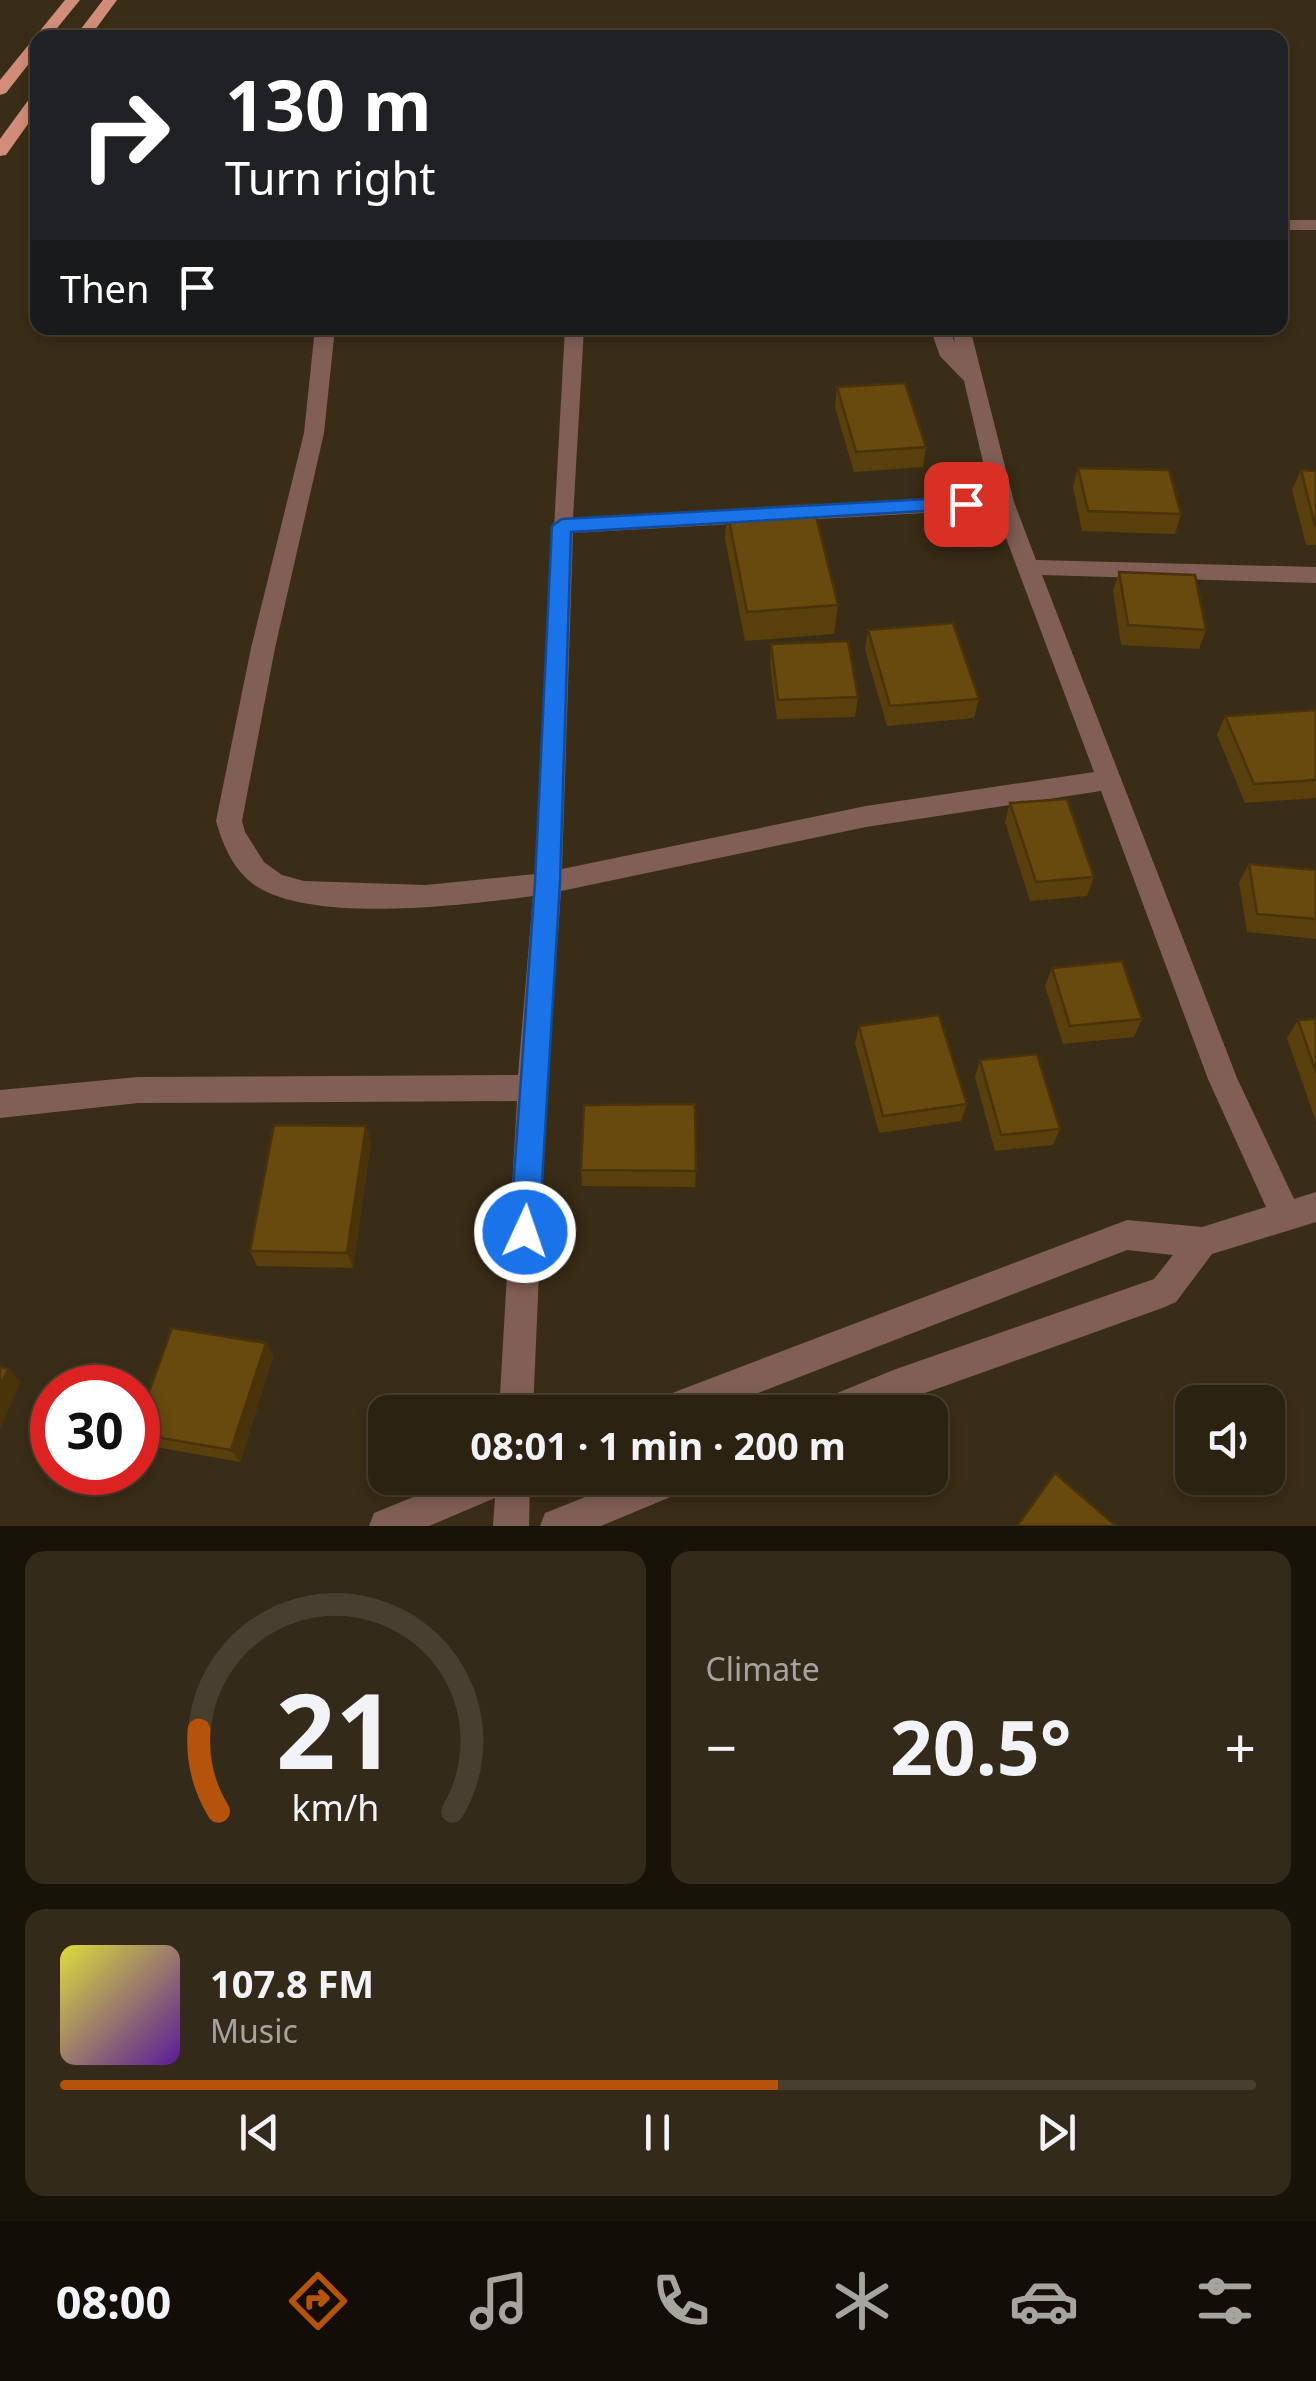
<!DOCTYPE html>
<html lang="en">
<head>
<meta charset="utf-8">
<style>
	:root { --surface:#2c2211; --page:#342a1a; --text:#f1f3f6; --muted:#a6a49f; --line:#483f31; --accent:#b45309 }
	body { margin:0; font-family:"Noto Sans",sans-serif; background:var(--page); color:var(--text); height:100vh; display:flex; flex-direction:column; font-size:38px; white-space:nowrap }
	* { box-sizing:border-box; margin:0 }
	p { font-size:32px; color:var(--muted) }
	.icon { flex:none; width:55px; height:55px; fill:none; stroke:currentColor; stroke-width:2; stroke-linecap:round; stroke-linejoin:round }
	.map { position:relative; height:1526px; overflow:hidden }
	.sheet { display:flex; flex-direction:column; gap:25px; padding:25px; background:#181309; flex:1 }
	.sheet>* { flex:none }
	.top-card { position:absolute; left:30px; top:30px; width:1258px; height:305px; border-radius:20px; box-shadow:0 5px 15px #0003,0 0 0 2px var(--line); background:#202124; color:#fff; overflow:hidden }
	.tools { position:absolute; left:1175px; top:1385px; display:grid; gap:20px }
	.tools a { display:grid; place-items:center; width:110px; height:110px; border-radius:20px; background:var(--surface); box-shadow:0 5px 15px #0003,0 0 0 2px var(--line); font-size:50px }
	.speed { position:absolute; left:30px; top:1365px; display:flex; gap:20px; font-size:50px; font-weight:700; text-align:center }
	.speed>* { display:grid; place-content:center; width:130px; height:130px; border-radius:50%; background:var(--surface); box-shadow:0 5px 15px #0003,0 0 0 2px var(--line); line-height:1 }
	.speed .limit { border:15px solid #d22; background:#fff; color:#111 }
	.pin { position:absolute; display:grid; place-items:center; width:85px; height:85px; color:#fff; margin:-42px; border-radius:20px; box-shadow:0 5px 15px #0006 }
	.me { position:absolute; width:110px; margin:-55px; rotate:3deg; stroke-linejoin:round; filter:drop-shadow(0 0 8px #0008) }
	.turn { display:flex; align-items:center; gap:35px; height:210px; padding:0 30px; font-size:45px }
	.turn .icon { width:130px; height:130px; stroke-width:2.5 }
	.turn b { display:block; font-size:70px; line-height:85px }
	.then { display:flex; align-items:center; height:95px; padding:0 30px; background:#0003; gap:20px; font-size:38px }
	.big { font-size:75px; font-weight:700; line-height:1.1 }
	.sheet .card { flex:1; display:flex; flex-direction:column; justify-content:center; gap:15px; min-width:0; padding:0 35px; border-radius:20px; background:var(--page) }
	.sheet .dial { align-items:center; gap:0 }
	.dial svg { height:260px; overflow:visible; fill:none; stroke:var(--line); stroke-width:7; stroke-linecap:round; text-anchor:middle }
	.dial text { fill:var(--text); stroke:none }
	.song { display:flex; align-items:center; gap:30px }
	.cover { width:120px; height:120px; border-radius:15px; background:linear-gradient(135deg,hsl(60 70% 55%),hsl(270 70% 35%)) }
	.played { height:10px; border-radius:5px; background:linear-gradient(90deg,var(--accent) 60%,var(--line) 60%) }
	.keys { display:flex; justify-content:space-around; direction:ltr }
	.heat { display:flex; justify-content:space-between; align-items:center; font-size:55px; direction:ltr }
	.sheet .tiles { flex:1; display:grid; gap:25px; grid-template-columns:1fr 1fr }
	.card:last-child { grid-column:span 2 }
	.trip { position:absolute; left:368px; top:1395px; width:580px; height:100px; border-radius:20px; background:var(--surface); box-shadow:0 5px 15px #0003,0 0 0 2px var(--line); font-weight:700; line-height:100px; text-align:center }
	.tab-bar { display:flex; height:160px; justify-content:space-around; align-items:center; background:#120e07; color:var(--muted) }
	.tab-bar .icon { width:70px; height:70px }
	.tab-bar .current { color:var(--accent) }
	.tab-bar b { font-size:45px; color:var(--text) }
	.map>svg:first-child { display:block }
	.lines { fill:none; stroke-linecap:round; stroke-linejoin:round }
	.street { fill:#815f56; fill-rule:evenodd }
	.primary { fill:#d18d7a; fill-rule:evenodd }
	.wall { fill:#593f0c }
	.shaded-wall { fill:#49330a }
	.building { fill:#68490e; stroke:#49330a; stroke-width:2.5 }
	.route { fill:#1a73e8; stroke:#114b97; stroke-width:2.5 }
</style>
</head>
<body>
<div class="map">
<svg width="1316" height="1526" viewBox="0 0 1316 1526">
	<rect width="100%" height="100%" fill="#3a2d17"/>
	<g class="lines">
		<path class="street" d="M1280,220h36v10h-36z
			M315,328h20l-11,105 -49,215 -33,173 3,11 19,30 18,13 22,6 122,4 109,-11 30,-546h19l-11,190 418,-22 -27,-115 -24,-25 -10,-28h19l6,15 -3,-15h18l44,174 22,58 280,7v16l-274,-8 195,503 57,121 22,-7v30l-104,32 -36,48 -11,5 -293,105h-57l5,-12 76,-31 258,-90 19,-24 -46,-5 -418,162h-59l5,-12 12,-5 460,-175 75,7 64,-20 -58,-128 -107,-288 -235,36 -305,64 -14,197 -14,324h-34l18,-311 -379,2 -138,15v-28l138,-13 380,-2 15,-179c-67,9 -219,28 -277,-10 -22,-15 -33,-40 -40,-65l35,-173 53,-215zM995,509l99,263 -228,34 -304,63 11,-336z
			M460,1478h70l-1,48h-36l2,-28 -66,28h-60l5,-13z
			M633,1478h59l-5,12 -86,36h-61l5,-13z"/>
		<path class="primary" d="M65,0h15l-31,38h-11v14l-32,41 -6,2v-15z
			M103,0h14l-28,38h-15z
			M38,93v17l-32,45 -6,1v-17l32,-44z"/>
	</g>
	<path class="wall" d="M837,387l89,60 -3,20 -69,5 -19,-65z
		M1078,468l103,46 -6,20 -93,-3 -9,-44z
		M1301,470l15,1v74h-10l-14,-55z
		M727,510l111,95 -4,29 -89,7 -20,-102z
		M1119,572l87,58 -7,19 -78,-4 -8,-54z
		M868,630l111,69 -5,19 -87,8 -22,-76z
		M771,644l87,53 -3,20 -78,2 -7,-55z
		M1316,710v88l-71,5 -28,-68 8,-19z
		M1010,803l84,74 -7,19 -57,5 -25,-79z
		M1249,864l67,6v69l-69,-7 -8,-50z
		M1052,968l90,51 -8,18 -71,7 -18,-58z
		M1316,1019v103l-29,-84 11,-18z
		M859,1026l108,78 -6,17 -82,12 -24,-90z
		M980,1060l80,69 -7,16 -58,6 -20,-74z
		M366,1126l5,17 -18,125 -96,-2 -7,-15z
		M581,1170l115,1 -1,16 -113,-1z
		M266,1343l7,14 -33,105 -96,-17 -6,-7v-4z"/>
	<path class="shaded-wall" d="M366,1126l5,17 -18,125 -6,-15z
		M266,1343l7,14 -33,105 -9,-12z
		M8,1369l13,13 -21,47v-43z"/>
	<path class="building" d="M905,383l21,64 -70,5 -19,-65z
		M1078,468l91,2 12,44 -93,-3z
		M1301,470l15,1v54h-1z
		M813,504l25,101 -91,7 -20,-102z
		M1119,572l76,3 11,55 -78,-5z
		M953,623l26,76 -89,7 -22,-76z
		M848,641l10,56 -80,3 -7,-56z
		M1316,710v70l-62,4 -29,-68z
		M1067,799l27,78 -58,5 -26,-79z
		M1249,864l67,6v49l-59,-5z
		M1122,961l20,58 -72,7 -18,-58z
		M939,1015l28,89 -84,12 -24,-90z
		M1316,1019v53l-18,-52z
		M1037,1054l23,75 -59,6 -21,-75z
		M695,1104l1,67 -115,-1 3,-65z
		M274,1125l92,1 -19,127 -97,-2z
		M172,1328l94,15 -35,107 -93,-16v-12z
		M0,1367l8,2 -8,17z
		M1055,1473l61,53h-99z"/>
	<path class="route" d="M966,497l7,2v9l-402,24 -11,350 -21,350 -4,10 -10,4 -10,-4 -5,-10 25,-350 17,-356 10,-7z"/>
</svg>
<div class="tools">
<a><svg class="icon" aria-label="sound" viewBox="0 0 24 24"><path d="M4 9h4l5-4v14l-5-4H4zM17 9q2 3 0 6"/></svg></a>
</div>
<div class="speed"><div class="limit">30</div></div>
<div class="pin" style="left:966px;top:504px;background:#d93025"><svg class="icon" aria-label="arrive" viewBox="0 0 24 24"><path d="M6 21V4h12l-3 4 3 4H6"/></svg></div>
<svg class="me" style="left:525px;top:1232px" viewBox="-20 -20 40 40"><circle r="17" fill="#1a73e8" stroke="#fff" stroke-width="3"/><path d="M0-11L8 9 0 5-8 9z" fill="#fff"/></svg>
<div class="trip">08:01 · 1 min · 200 m</div>
<div class="top-card">
<div class="turn"><svg class="icon" aria-label="right" viewBox="0 0 24 24"><path d="M7 20v-9h11M14 6l5 5-5 5"/></svg><div><b>130 m</b>Turn right</div></div>
<div class="then">Then<svg class="icon" aria-label="arrive" viewBox="0 0 24 24"><path d="M6 21V4h12l-3 4 3 4H6"/></svg></div>
</div>
</div>
<section class="sheet">
<div class="tiles">
<div class="card dial"><svg viewBox="0 0 100 80">
<path d="M14 69A42 42 0 1 1 86 69"/>
<path d="M14 69A42 42 0 0 1 8 44" stroke="#b45309"/>
<text x="50" y="56" font-size="32" font-weight="700">21</text>
<text x="50" y="72" font-size="11">km/h</text>
</svg></div>
<div class="card"><p>Climate</p>
<div class="heat"><a>−</a><b class="big">20.5°</b><a>+</a></div>
</div>
<div class="card">
<div class="song"><i class="cover"></i><div><b>107.8 FM</b><p>Music</p></div></div>
<div class="played"></div>
<div class="keys"><svg class="icon" aria-label="previous" viewBox="0 0 24 24"><path d="M18 5L8 12l10 7zM5 5v14"/></svg><svg class="icon" aria-label="pause" viewBox="0 0 24 24"><path d="M8 5v14M16 5v14"/></svg><svg class="icon" aria-label="next" viewBox="0 0 24 24"><path d="M6 5l10 7-10 7zM19 5v14"/></svg></div>
</div>
</div>
</section>
<nav class="tab-bar">
<b>08:00</b>
<svg class="icon current" aria-label="directions" viewBox="0 0 24 24"><path d="M12 3l9 9-9 9-9-9zM9 14v-3h6M13 9l2 2-2 2"/></svg>
<svg class="icon" aria-label="music" viewBox="0 0 24 24"><path d="M9 18V5l10-2v13"/><circle cx="6" cy="18" r="3"/><circle cx="16" cy="16" r="3"/></svg>
<svg class="icon" aria-label="phone" viewBox="0 0 24 24"><path d="M5 4h4l2 5-3 2q2 4 5 5l2-3 5 2v4C11 20 4 13 5 4z"/></svg>
<svg class="icon" aria-label="climate" viewBox="0 0 24 24"><path d="M12 3v18M4 7l16 10M4 17L20 7"/></svg>
<svg class="icon" aria-label="car" viewBox="0 0 24 24"><path d="M5 17H2v-5l4-1 3-4h7l3 4 3 1v5h-3M9 17h6M6 11h13"/><circle cx="7" cy="17" r="2"/><circle cx="17" cy="17" r="2"/></svg>
<svg class="icon" aria-label="filters" viewBox="0 0 24 24"><path d="M4 7h16M4 17h16"/><circle cx="9" cy="7" r="2"/><circle cx="15" cy="17" r="2"/></svg>
</nav>
</body>
</html>
